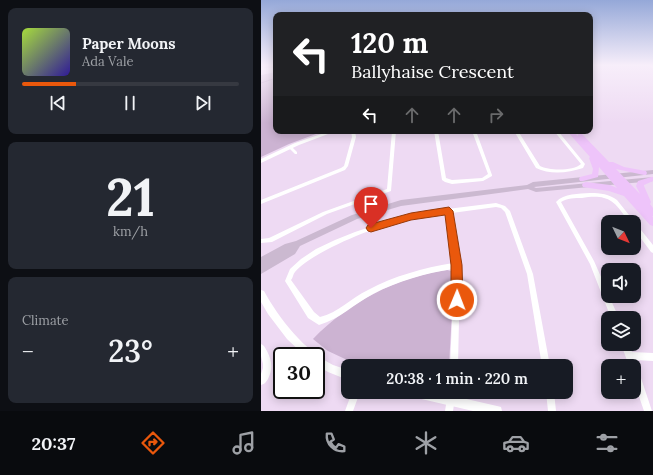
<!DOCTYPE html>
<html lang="en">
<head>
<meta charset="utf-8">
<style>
	:root { --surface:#171b24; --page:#242831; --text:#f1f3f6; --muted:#9ea1a6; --line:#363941; --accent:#ea580c }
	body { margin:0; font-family:Lora,serif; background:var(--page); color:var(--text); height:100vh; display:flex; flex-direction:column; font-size:15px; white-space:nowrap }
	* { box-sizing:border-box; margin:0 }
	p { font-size:13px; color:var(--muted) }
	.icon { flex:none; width:22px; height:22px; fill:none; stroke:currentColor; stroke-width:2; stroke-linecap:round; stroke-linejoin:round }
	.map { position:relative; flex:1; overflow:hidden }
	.details { display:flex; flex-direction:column; gap:8px; padding:8px; background:#0d0f14; width:261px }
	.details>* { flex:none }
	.top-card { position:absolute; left:12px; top:12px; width:320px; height:122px; border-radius:8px; box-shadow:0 2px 10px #0003; background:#202124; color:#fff; overflow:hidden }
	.needle { width:26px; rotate:133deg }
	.tools { position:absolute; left:340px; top:215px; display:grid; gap:8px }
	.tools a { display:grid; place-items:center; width:40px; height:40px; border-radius:8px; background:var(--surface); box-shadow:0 2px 10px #0003; font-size:20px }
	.speed { position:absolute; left:12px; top:347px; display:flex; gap:8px; font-size:20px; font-weight:700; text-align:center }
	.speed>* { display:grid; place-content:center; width:52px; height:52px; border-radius:50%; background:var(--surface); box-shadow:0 2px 10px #0003; line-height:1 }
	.speed .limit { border:2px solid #111; border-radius:6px; background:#fff; color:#111 }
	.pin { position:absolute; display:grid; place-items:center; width:34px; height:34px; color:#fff; margin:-41px -17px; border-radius:50% 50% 50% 0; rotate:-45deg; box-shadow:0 0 4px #0007 }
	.pin .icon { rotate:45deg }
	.me { position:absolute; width:44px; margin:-22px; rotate:1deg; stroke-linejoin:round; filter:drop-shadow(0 0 3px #0008) }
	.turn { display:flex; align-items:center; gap:14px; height:84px; padding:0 12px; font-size:18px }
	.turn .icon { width:52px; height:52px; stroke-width:2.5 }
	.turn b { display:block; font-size:28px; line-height:34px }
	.lanes { display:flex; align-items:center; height:38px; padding:0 12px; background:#0003; justify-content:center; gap:20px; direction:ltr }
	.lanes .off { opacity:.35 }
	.big { font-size:30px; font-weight:600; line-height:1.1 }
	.details .card { flex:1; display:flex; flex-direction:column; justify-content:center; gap:6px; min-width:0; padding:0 14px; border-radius:8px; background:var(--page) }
	.details .dial { align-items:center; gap:0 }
	.dial b { font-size:52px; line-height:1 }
	.song { display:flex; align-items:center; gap:12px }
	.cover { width:48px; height:48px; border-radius:6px; background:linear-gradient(135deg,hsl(80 70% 55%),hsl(250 70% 35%)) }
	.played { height:4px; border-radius:2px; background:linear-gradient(90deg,var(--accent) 25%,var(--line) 25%) }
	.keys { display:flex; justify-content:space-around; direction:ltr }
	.heat { display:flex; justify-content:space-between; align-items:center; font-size:22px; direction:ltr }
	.trip { position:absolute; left:80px; top:359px; width:232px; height:40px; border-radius:8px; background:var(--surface); box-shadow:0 2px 10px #0003; font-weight:600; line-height:40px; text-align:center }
	.tabs { display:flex; height:64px; justify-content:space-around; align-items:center; background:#090b0e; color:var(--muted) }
	.tabs .icon { width:28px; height:28px }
	.tabs .on { color:var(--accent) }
	.tabs b { font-size:18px; color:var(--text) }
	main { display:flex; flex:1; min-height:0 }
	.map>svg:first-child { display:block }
	.green { fill:#ccb3d2 }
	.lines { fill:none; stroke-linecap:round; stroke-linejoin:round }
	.stream { stroke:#b896c1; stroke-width:1 }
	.minor { fill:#fff; fill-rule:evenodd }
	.tertiary { fill:#fff; fill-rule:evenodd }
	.secondary { fill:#cbb9d0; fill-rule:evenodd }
	.primary { fill:#eec4fa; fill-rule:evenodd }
	.route { fill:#ea580c; stroke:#983908 }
</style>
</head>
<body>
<main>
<section class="details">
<div class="card">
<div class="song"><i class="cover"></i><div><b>Paper Moons</b><p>Ada Vale</p></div></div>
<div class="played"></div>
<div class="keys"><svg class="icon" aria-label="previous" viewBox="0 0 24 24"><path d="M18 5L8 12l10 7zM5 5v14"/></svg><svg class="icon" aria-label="pause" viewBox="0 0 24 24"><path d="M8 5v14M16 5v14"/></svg><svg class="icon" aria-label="next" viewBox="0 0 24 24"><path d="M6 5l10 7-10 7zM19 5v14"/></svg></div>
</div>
<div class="card dial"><b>21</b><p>km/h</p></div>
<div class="card"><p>Climate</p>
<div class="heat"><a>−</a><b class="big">23°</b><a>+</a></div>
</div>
</section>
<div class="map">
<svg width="392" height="411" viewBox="0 0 392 411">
	<rect width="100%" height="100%" fill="#eedaf3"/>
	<path class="green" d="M15,72v59h48l-35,13 -28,13v-82z
		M186,270l4,1 3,4 -5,91h-89l-32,-15 -15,-12c35,-36 83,-62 134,-69z"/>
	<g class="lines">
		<path class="stream" d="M0,83l15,-5"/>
		<path class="minor" d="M0,68h15v2h-15z
			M90,131h4l1,6 -8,29 -3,4 -84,34v-4l80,-32 3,-2 8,-29z
			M131,131h4l-5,60 -64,23 -55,28 -11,1v-4l8,-1 54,-26 64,-23z
			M173,131h4l8,47 6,2 30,-2 6,-4 -16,-43h4l16,44v1l-9,5 -31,3 -7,-2 -3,-2z
			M253,131h4l22,35c9,5 34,5 41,-2l-27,-33h4l27,33 -2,4c-15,5 -33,7 -47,0z
			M28,146h2l6,6v2h-2l-6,-6z
			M329,193c11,0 19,1 27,7l36,45v8l-2,-1 -17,-23v-7h-5c-6,-8 -14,-22 -25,-24 -7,-2 -15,-1 -22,0 -7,0 -15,0 -21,4l33,59 14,32v3h1l10,22h-8l-21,-54 -34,-62c8,-9 23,-8 34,-9z
			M235,203l9,3 5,5 23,63 17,92h-8l-15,-92 -22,-62 -4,-4 -5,-1 -44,6 7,50 1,2 -1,2 1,7 -2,92h-8l4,-92 -1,-5c-27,4 -55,12 -80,25 -19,10 -33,25 -54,31l-11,-7 -23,-37 5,-12 11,-10 15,-10 19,-9 20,-8 48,-16 28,-5zM186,213l6,50c-30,5 -59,13 -85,27 -17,8 -30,23 -48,27l-6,-5 -23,-32c2,-2 2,-6 4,-8 18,-21 82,-46 109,-52 14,-3 29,-5 43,-7z
			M0,344c4,2 4,4 6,7 5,10 6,18 1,28 -2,3 -3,5 -7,6v-11l2,-6v-4l-2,-8z
			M360,344h8l3,8 21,1v8l-18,-1 17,51h-8l-10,-29v-16h-5z
			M91,392h8l-7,19h-8z
			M187,392h8l-3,19h-8z
			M285,392h8l2,19h-8z"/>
		<path class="tertiary" d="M4,65h3l-7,5v-2z
			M391,65l1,1v3l-4,-4z
			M69,131h6l-37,14 -38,18v-4l34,-16z
			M0,290l3,1c16,29 40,59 69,74 5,2 10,3 15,5v10l-20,-8 -12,-7v-9h-11l-18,-17 -19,-25 -7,-12z
			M147,392h28l61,14 4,1 1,4h-29l-60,-14 -4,-1z"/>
		<path class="secondary" d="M392,170v4l-119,13 2,1 117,-11v4l-117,11 -8,-3 -127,17 -44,13 -57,27 -5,8 -34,20v-17l24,-13 11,-3 56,-26 49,-15 126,-15 6,-3z"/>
		<path class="primary" d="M306,131h6l5,5v-2h4l27,28h4l11,5 22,4 1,2 -1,2h-2l-28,-6 24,25 -4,-8 2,-5 13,-4h2v4l-9,4v1l7,16 -1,2 3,4v8h-1l1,1v9l-3,-1 -26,-29 -15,-5 -26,-4 -1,-2 1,-2 3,-1 24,3 7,3 -18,-21 -1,10 -15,4h-3l-1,-2 1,-2 12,-3 1,-5 -4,-11 1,-1z"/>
	</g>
	<linearGradient id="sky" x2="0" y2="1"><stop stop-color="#95a8d8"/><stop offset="0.53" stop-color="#f7eefa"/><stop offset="1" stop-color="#f7eefa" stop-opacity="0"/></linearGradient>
	<rect width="392" height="123" fill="url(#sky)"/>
	<path class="route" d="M188,207l4,4 9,54 1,35 -1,4 -5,2 -4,-2 -2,-4v-35l-6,-50 -34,5 -40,12 -3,-1 -2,-3 2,-3 3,-1 40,-11z"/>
</svg>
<div class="tools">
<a><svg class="needle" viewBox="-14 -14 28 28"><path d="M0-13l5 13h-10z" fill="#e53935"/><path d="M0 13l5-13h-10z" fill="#9ea1a6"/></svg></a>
<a><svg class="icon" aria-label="sound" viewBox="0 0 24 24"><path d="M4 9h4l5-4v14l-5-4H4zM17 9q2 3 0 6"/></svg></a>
<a><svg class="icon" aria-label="layers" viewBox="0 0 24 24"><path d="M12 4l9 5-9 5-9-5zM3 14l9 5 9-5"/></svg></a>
<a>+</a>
</div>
<div class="speed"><div class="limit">30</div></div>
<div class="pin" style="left:110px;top:228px;background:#d93025"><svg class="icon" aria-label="arrive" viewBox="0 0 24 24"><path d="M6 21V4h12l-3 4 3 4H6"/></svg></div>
<svg class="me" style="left:196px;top:300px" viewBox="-20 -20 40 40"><circle r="17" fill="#ea580c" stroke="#fff" stroke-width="3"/><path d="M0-11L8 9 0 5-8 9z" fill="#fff"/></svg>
<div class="trip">20:38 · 1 min · 220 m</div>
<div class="top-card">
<div class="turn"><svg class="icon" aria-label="left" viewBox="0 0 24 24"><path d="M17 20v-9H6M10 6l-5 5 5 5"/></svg><div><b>120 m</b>Ballyhaise Crescent</div></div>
<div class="lanes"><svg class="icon" aria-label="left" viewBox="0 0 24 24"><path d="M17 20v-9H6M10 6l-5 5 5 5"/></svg><svg class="icon off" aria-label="ahead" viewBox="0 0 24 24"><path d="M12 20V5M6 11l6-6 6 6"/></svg><svg class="icon off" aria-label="ahead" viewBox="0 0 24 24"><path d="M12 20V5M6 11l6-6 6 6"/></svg><svg class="icon off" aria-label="right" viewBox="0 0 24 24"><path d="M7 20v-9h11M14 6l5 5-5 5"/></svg></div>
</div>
</div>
</main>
<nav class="tabs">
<b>20:37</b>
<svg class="icon on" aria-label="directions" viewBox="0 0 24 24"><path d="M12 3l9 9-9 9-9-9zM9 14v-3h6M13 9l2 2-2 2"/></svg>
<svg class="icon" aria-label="music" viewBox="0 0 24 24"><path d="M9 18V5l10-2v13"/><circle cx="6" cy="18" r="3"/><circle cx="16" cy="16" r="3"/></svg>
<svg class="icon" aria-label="phone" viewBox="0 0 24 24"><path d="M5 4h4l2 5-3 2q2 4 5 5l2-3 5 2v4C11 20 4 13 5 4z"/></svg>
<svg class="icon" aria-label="climate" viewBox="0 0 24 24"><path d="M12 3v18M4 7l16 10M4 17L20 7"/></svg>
<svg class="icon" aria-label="car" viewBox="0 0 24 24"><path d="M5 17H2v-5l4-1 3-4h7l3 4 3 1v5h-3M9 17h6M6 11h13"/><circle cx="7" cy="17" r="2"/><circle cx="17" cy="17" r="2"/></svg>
<svg class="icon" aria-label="filters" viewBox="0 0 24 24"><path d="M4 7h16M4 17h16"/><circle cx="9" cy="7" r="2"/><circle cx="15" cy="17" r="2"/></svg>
</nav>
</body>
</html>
